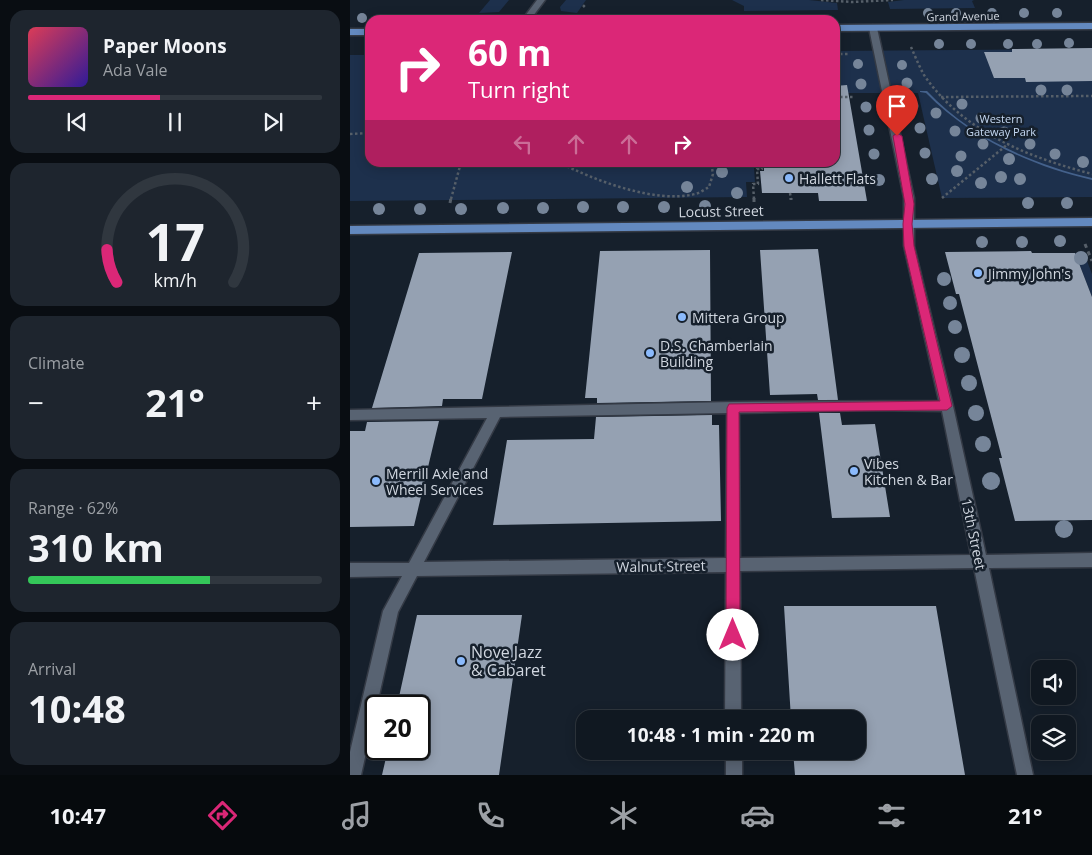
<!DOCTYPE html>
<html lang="en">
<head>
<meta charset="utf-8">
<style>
	:root { --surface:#101821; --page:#1e252e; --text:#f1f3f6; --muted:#9ca0a5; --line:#30373f; --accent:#db2777 }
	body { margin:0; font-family:"Open Sans",sans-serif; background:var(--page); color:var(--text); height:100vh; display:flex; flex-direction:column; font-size:19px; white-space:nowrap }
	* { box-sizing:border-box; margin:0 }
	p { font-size:16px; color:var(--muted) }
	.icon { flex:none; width:28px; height:28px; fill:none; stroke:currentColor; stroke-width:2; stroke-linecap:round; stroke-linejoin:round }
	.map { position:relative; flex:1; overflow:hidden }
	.sheet { display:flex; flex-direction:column; gap:10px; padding:10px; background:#090d12; width:350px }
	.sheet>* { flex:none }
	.hud { position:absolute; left:15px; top:15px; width:475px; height:152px; border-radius:15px; box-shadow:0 2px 12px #0003,0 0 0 1px var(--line); background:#db2777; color:#fff; overflow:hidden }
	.tools { position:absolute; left:681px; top:660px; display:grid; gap:10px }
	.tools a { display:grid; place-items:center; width:45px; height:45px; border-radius:10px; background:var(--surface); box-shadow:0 2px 12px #0003,0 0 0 1px var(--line); font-size:25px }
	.speed { position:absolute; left:15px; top:695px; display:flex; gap:10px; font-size:25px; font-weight:700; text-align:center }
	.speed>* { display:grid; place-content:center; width:65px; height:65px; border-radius:50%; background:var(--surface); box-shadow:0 2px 12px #0003,0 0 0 1px var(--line); line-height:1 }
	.speed .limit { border:2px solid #111; border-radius:8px; background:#fff; color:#111 }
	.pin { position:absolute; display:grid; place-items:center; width:42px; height:42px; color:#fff; margin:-51px -21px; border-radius:50% 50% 50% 0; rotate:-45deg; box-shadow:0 0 5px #0007 }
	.pin .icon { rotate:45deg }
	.me { position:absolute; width:55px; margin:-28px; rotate:0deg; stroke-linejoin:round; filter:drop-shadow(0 0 4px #0008) }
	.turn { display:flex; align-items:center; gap:18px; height:105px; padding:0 20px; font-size:22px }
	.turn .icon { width:65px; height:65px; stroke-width:2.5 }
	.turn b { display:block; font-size:35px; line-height:42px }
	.lanes { display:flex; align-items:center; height:48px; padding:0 20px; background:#0003; justify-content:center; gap:25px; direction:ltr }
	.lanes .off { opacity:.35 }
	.big { font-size:38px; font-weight:700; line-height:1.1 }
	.sheet .card { flex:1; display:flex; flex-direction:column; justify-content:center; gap:8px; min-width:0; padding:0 18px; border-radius:15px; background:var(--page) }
	.sheet .dial { align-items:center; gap:0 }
	.dial svg { height:130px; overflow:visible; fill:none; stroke:var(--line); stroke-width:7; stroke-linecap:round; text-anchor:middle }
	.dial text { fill:var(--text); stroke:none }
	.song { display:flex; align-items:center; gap:15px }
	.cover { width:60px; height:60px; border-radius:8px; background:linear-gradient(135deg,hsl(350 70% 55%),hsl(250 70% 35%)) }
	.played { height:5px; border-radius:2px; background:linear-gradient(90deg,var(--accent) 45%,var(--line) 45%) }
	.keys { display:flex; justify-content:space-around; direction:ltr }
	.heat { display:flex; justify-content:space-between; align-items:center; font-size:28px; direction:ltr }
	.charge { height:8px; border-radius:4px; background:linear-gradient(90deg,#34c759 62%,var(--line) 0) }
	.trip { position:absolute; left:226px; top:710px; width:290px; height:50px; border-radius:15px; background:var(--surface); box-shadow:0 2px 12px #0003,0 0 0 1px var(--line); font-weight:700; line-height:50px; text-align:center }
	.tab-bar { display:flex; height:80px; justify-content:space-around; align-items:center; background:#060a0d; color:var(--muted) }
	.tab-bar .icon { width:35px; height:35px }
	.tab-bar .current { color:var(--accent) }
	.tab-bar b { font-size:22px; color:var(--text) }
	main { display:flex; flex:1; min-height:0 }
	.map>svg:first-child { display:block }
	.green { fill:#1d304c }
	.water { fill:#44618b }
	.building { fill:#95a1b2 }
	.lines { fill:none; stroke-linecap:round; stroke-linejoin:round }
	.minor-casing { stroke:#343a45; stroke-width:3 }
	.major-casing { stroke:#343a45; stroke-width:3 }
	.path-far1 { stroke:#565f69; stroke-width:2.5; stroke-dasharray:2.5 2.5; stroke-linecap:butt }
	.path { stroke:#565f69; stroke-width:3; stroke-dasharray:4 4; stroke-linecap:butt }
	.minor { fill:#586372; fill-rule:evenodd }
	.major { fill:#6389bf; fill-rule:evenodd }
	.tree { fill:#768599 }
	.route { fill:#db2777; stroke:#8e194d }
	.poi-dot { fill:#8bbafc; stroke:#16202c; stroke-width:2 }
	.labels { text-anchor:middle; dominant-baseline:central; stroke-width:5; stroke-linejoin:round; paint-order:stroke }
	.far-street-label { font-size:11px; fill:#d1d7e0; stroke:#16202c }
	.far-park-label { font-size:11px; fill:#c5d8f2; stroke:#16202c }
	.poi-label { font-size:14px; fill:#d1d7e0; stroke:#16202c; text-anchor:start }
	.street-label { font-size:14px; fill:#d1d7e0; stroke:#16202c }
	.near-poi-label { font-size:16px; fill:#d1d7e0; stroke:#16202c; text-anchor:start }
</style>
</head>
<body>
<main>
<section class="sheet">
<div class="card">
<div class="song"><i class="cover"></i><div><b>Paper Moons</b><p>Ada Vale</p></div></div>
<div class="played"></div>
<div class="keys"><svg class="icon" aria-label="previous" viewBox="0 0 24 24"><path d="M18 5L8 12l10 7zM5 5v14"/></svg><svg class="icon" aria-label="pause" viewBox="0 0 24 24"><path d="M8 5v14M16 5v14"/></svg><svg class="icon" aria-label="next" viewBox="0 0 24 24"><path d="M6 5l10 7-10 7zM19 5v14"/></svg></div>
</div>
<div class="card dial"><svg viewBox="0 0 100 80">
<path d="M14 69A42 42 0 1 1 86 69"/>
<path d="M14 69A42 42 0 0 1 8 49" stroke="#db2777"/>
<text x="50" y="56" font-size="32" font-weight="700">17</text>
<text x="50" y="72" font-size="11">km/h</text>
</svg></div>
<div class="card"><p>Climate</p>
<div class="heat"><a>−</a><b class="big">21°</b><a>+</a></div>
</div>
<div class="card"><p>Range · 62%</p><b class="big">310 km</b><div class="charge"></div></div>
<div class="card"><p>Arrival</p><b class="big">10:48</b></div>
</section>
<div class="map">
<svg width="742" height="775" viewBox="0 0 742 775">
	<rect width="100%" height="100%" fill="#16202c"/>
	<path class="green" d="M140,0h19l-10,12 -20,1z
		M216,0h20l-9,13 -16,-2 -1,-4z
		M382,0h77l28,3 1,7 -94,1v-5z
		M554,0h70l-2,1 3,7 -85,1 -2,-7z
		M742,49v148l-150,1 -24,-105h-83v-42z
		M0,55h20v107h390v6h-6l1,14h-9l1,15 -397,4z
		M725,253h9l8,21v23z"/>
	<path class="water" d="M570,91h7c43,46 105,73 165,87v2c-61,-14 -122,-42 -166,-87l-6,-1z"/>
	<path class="building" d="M742,48v33l-66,1 -1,-4h-31l-10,-26h28v-3z
		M497,85l20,116h-48l-1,-8h-56l-2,-22h4v-9h71v-76z
		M468,249l20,151h-20l-1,-6 -47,1 -10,-145z
		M360,250l1,151 -114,2v-5h-12l15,-147z
		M681,251l1,2h43l17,44v223l-77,1 -16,-63h3l-43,-164h-3l-11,-42z
		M162,252l-30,147h-39l-1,7 -70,2 47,-155z
		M469,413h21l2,12 33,-1 15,93 -58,1z
		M362,415v10h7l2,96 -228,4 14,-85 87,-1 2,-22z
		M89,421l-25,105 -64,1v-96h15l2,-9z
		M434,606h152l29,169h-170l-2,-24h65v-32h-67z
		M67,615h105l-23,160h-117l6,-26h31v-43h-22z"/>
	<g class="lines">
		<g class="minor-casing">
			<path id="minor" d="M187,0h8l-15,20h-8z
				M523,25l4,3 37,170v48l39,160 33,149 106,-2v14l-103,1 44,207h-16l-43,-207 -234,3 1,148h-16l1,-147 -309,4 -19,36 -37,163h-11v-23l33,-141 19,-35 -52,1v-14h59l78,-145 -137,2v-10l383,-8 206,-1 -35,-155v-48l-35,-170zM519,410l73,1 29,144 -231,3 -1,-145zM377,413l-1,145 -302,4 76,-145z
				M376,751h16v24h-16z"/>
		</g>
		<g class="major-casing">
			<path id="major" d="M742,23v6l-257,2v-6z
				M0,29h20v6h-20z
				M742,218v8l-742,8v-8z"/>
		</g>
		<path class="path-far1" d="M471,0l31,2 41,-2
			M233,7l2,-2
			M561,47c4,9 8,19 13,28 39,57 104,82 168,99
			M485,54h13
			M485,97h20
			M591,97l151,-1
			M0,134l20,-1
			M208,162c36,18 97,42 137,32 5,-1 10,-5 14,-7l4,-13 -2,-12
			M440,193l1,6
			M592,198l66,-54
			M101,199l9,-33
			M404,199l-1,-15h5l-1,-15h5l-1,-7"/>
		<path class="path" d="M404,198v7
			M441,198v2
			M100,203l1,-5
			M735,244l7,17"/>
		<use href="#minor" class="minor"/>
		<use href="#major" class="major"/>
	</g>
	<g class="tree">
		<circle cx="578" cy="13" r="5"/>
		<circle cx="606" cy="13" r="5"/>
		<circle cx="642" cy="13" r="5"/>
		<circle cx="674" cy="13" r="5"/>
		<circle cx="707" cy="13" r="5"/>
		<circle cx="12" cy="18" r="5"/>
		<circle cx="719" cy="43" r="5"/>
		<circle cx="589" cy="44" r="5"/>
		<circle cx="621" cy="44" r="5"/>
		<circle cx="658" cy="44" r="5"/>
		<circle cx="687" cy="44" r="5"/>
		<circle cx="508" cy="64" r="5"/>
		<circle cx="552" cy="65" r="5"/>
		<circle cx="557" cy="83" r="5.5"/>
		<circle cx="511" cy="84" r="5.5"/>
		<circle cx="691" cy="90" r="5.5"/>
		<circle cx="717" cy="90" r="5.5"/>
		<circle cx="612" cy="104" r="5.5"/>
		<circle cx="563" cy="106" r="5.5"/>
		<circle cx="516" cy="107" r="5.5"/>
		<circle cx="586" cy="113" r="5.5"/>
		<circle cx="631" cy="118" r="5.5"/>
		<circle cx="570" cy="128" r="5.5"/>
		<circle cx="519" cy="130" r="5.5"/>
		<circle cx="605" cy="131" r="5.5"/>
		<circle cx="654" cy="132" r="5.5"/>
		<circle cx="633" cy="144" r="5.5"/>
		<circle cx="680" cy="144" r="5.5"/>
		<circle cx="575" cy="153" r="5.5"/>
		<circle cx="524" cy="154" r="5.5"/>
		<circle cx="705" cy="154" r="5.5"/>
		<circle cx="611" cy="156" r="5.5"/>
		<circle cx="659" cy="159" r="6"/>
		<circle cx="733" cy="162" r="6"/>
		<circle cx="607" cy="171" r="6"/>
		<circle cx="372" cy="172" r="6"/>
		<circle cx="651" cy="177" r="6"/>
		<circle cx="582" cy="179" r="6"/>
		<circle cx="670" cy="179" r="6"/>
		<circle cx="529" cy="180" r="6"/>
		<circle cx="631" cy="183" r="6"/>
		<circle cx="337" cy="187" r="6"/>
		<circle cx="387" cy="193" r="6"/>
		<circle cx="678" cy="203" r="6"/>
		<circle cx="717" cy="203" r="6"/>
		<circle cx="355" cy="206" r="6"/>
		<circle cx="233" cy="207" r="6"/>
		<circle cx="273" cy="207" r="6"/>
		<circle cx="314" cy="207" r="6"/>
		<circle cx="153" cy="208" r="6"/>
		<circle cx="193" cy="208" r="6"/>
		<circle cx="29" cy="209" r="6"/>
		<circle cx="70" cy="209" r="6"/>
		<circle cx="111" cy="209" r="6"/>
		<circle cx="710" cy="241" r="6"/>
		<circle cx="632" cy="242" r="6"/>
		<circle cx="672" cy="242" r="6"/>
		<circle cx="731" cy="258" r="7"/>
		<circle cx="594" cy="279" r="7"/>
		<circle cx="600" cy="303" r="7"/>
		<circle cx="605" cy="327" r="7"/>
		<circle cx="612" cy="355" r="8"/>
		<circle cx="619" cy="383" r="8"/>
		<circle cx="626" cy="413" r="8"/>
		<circle cx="633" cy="444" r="8"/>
		<circle cx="641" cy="481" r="9"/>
		<circle cx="714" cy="529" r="9"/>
	</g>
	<path class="route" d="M547,133l5,3 12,68 -2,20 2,22 38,160 -5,4 -208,2 1,223 -2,4 -5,2 -5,-2 -2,-4 1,-227 2,-4 211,-3 -36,-155 -1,-22 2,-20 -12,-68z"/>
	<g class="poi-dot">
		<circle cx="439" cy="178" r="5"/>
		<circle cx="628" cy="273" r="5"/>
		<circle cx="332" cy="317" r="5"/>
		<circle cx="300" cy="353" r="5"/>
		<circle cx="504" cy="471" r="5"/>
		<circle cx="26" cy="481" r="5"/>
		<circle cx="111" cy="661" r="5"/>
	</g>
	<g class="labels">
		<g class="far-street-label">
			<text transform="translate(613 16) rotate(-1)">Grand Avenue</text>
		</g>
		<g class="far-park-label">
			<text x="651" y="118">Western<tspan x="651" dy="13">Gateway Park</tspan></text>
		</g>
		<g class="poi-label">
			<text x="449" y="178">Hallett Flats</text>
			<text x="638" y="273">Jimmy John's</text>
			<text x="342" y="317">Mittera Group</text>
			<text x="310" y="345">D.S. Chamberlain<tspan x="310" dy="16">Building</tspan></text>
			<text x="514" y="463">Vibes<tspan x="514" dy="16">Kitchen &amp; Bar</tspan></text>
			<text x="36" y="473">Merrill Axle and<tspan x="36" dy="16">Wheel Services</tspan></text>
		</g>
		<g class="street-label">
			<text transform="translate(371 211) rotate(-1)">Locust Street</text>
			<text transform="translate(624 534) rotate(78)">13th Street</text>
			<text transform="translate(311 566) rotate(-1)">Walnut Street</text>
		</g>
		<g class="near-poi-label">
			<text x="121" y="652">Nove Jazz<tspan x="121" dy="18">&amp; Cabaret</tspan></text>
		</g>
	</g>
</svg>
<div class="tools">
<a><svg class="icon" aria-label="sound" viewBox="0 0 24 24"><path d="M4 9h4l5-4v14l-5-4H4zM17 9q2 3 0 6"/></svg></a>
<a><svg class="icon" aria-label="layers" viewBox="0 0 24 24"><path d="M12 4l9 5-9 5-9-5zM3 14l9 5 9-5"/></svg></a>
</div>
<div class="speed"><div class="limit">20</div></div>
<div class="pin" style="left:547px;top:136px;background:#d93025"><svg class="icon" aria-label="arrive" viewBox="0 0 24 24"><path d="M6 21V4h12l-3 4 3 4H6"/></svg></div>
<svg class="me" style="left:383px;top:635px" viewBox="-20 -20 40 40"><circle r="19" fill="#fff"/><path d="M0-13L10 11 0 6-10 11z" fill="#db2777"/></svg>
<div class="trip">10:48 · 1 min · 220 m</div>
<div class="hud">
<div class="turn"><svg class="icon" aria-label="right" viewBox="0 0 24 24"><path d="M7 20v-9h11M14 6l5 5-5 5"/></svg><div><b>60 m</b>Turn right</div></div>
<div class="lanes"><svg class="icon off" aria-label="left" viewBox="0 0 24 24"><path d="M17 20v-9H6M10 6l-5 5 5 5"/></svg><svg class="icon off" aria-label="ahead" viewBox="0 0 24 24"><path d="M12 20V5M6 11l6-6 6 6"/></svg><svg class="icon off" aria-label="ahead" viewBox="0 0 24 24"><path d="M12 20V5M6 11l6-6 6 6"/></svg><svg class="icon" aria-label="right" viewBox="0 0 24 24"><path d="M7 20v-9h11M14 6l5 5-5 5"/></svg></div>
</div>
</div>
</main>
<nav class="tab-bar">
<b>10:47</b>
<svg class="icon current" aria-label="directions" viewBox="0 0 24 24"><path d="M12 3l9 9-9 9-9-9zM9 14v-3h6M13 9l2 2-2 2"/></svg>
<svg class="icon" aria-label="music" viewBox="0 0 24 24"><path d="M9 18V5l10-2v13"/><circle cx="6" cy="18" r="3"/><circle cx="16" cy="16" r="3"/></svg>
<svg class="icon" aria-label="phone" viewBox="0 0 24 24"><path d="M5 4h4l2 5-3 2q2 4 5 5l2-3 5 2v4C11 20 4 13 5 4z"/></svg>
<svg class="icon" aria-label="climate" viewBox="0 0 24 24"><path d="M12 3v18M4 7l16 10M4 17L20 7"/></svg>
<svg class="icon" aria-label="car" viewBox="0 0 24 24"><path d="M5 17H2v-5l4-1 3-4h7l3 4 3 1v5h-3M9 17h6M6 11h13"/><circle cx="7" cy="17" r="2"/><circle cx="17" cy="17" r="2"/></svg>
<svg class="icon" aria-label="filters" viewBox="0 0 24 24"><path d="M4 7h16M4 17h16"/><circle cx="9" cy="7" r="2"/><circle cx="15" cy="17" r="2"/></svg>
<b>21°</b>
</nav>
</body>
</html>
